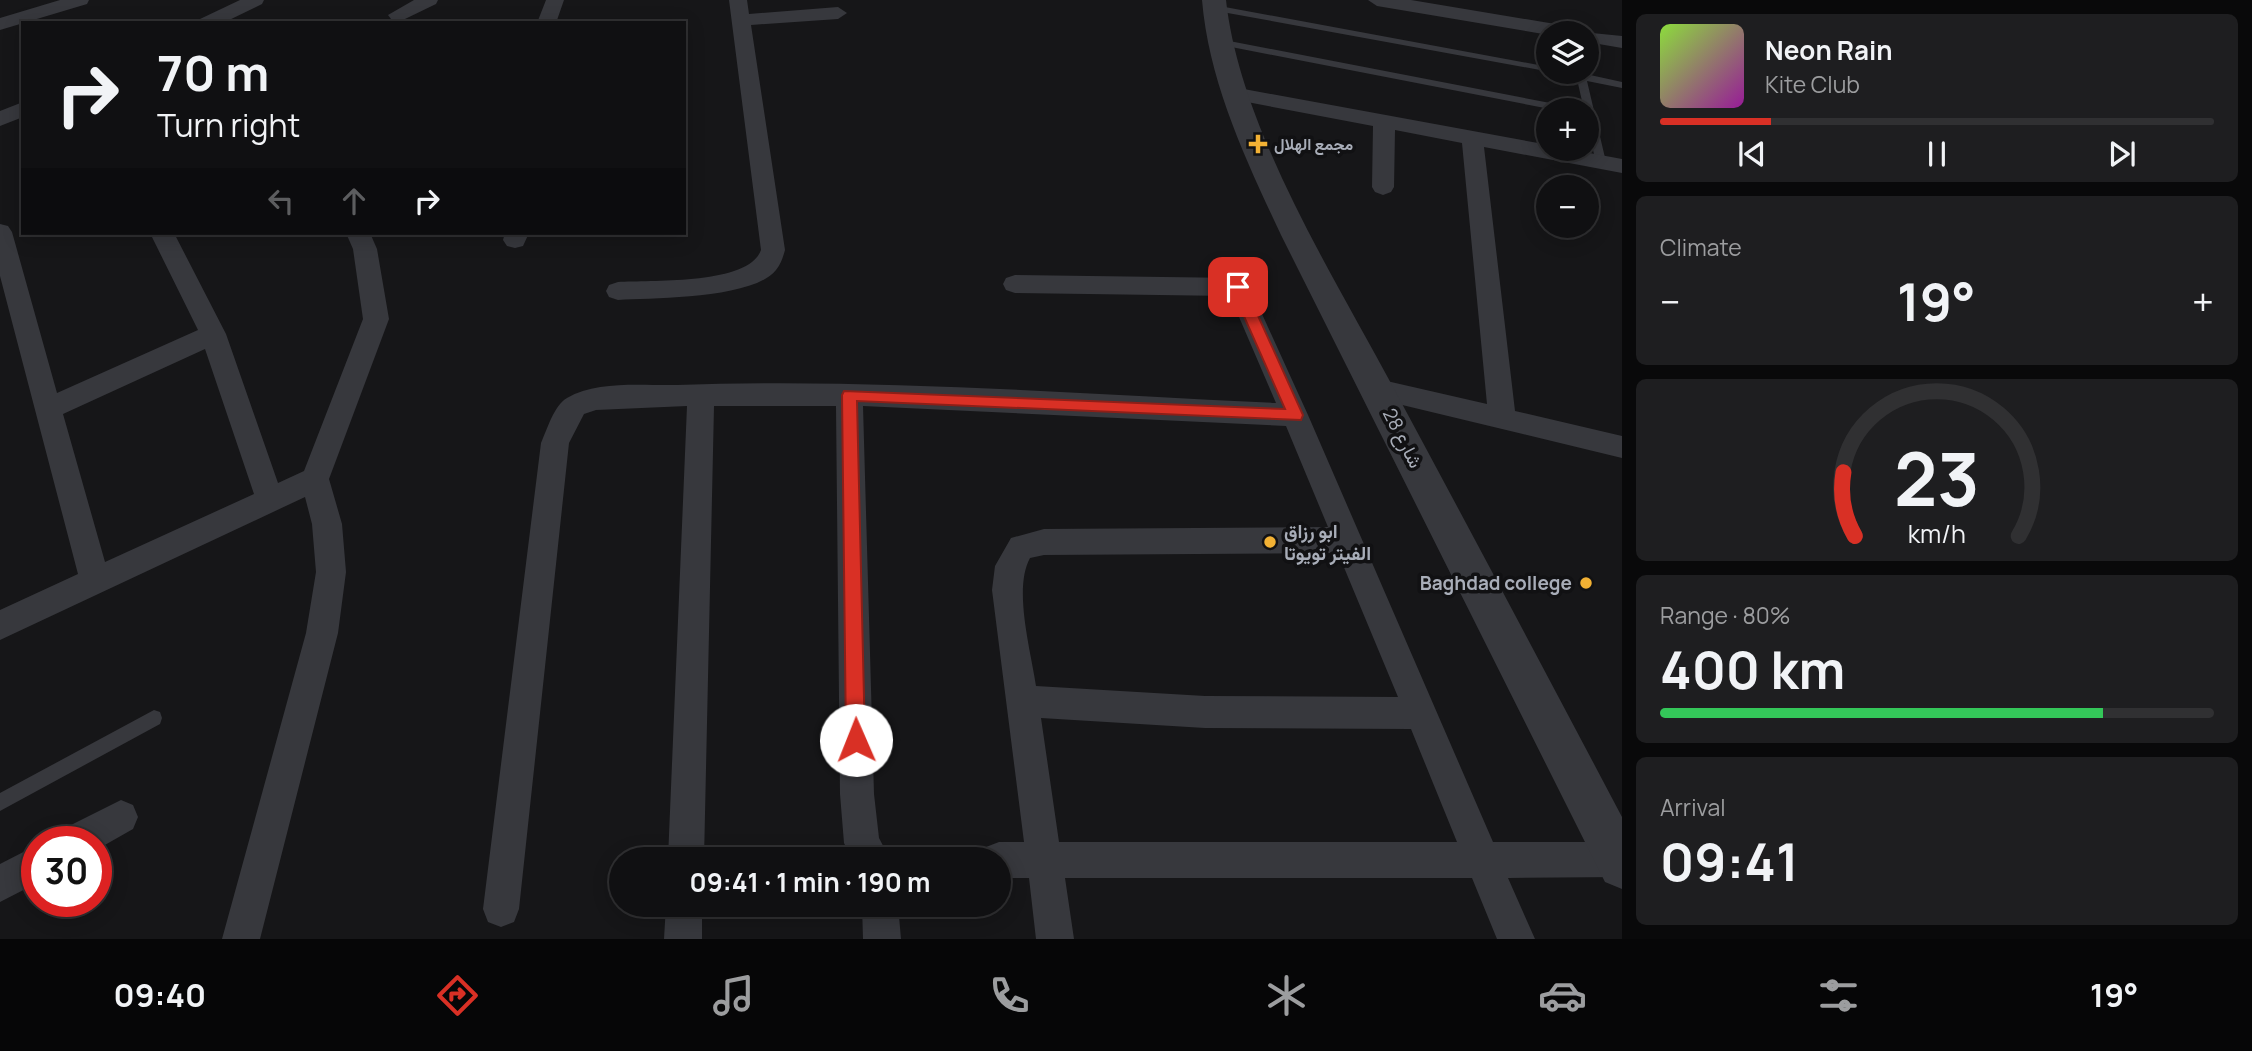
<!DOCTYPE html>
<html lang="en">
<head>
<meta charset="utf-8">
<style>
	:root { --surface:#101012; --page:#1e1e20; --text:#f1f3f6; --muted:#9c9d9f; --line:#303032; --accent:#d93025 }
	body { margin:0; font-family:Manrope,Vazirmatn,sans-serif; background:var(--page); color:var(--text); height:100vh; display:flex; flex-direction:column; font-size:26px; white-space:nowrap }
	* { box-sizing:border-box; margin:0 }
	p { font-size:23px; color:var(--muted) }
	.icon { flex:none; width:38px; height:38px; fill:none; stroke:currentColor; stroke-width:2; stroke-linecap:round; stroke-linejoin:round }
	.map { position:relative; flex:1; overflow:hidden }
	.side { display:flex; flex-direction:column; gap:14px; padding:14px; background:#09090a; width:630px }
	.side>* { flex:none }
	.banner { position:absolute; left:21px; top:21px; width:665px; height:214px; border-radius:0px; box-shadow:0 4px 18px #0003,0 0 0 2px var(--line); background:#101012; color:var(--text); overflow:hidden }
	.buttons { position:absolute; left:1536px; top:21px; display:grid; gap:14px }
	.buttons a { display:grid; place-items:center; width:63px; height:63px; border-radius:50%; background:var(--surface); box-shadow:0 4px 18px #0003,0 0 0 2px var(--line); font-size:35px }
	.speed { position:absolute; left:21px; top:826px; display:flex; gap:14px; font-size:35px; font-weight:700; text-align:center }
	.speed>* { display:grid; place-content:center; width:91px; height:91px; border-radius:50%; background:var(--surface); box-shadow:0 4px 18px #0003,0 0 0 2px var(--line); line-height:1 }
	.speed .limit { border:10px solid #d22; background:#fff; color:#111 }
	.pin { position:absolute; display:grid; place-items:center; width:60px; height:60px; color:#fff; margin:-30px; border-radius:14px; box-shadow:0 4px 10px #0006 }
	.me { position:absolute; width:77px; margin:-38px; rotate:359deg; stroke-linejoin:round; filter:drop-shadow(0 0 5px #0008) }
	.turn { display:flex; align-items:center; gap:24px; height:147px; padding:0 21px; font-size:32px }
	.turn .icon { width:91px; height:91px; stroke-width:2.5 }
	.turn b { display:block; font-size:49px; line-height:60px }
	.lanes { display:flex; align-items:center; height:66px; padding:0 21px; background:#0003; justify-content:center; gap:35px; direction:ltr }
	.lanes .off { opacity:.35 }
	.big { font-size:52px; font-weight:700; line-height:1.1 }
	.side .widget { flex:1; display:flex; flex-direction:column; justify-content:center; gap:10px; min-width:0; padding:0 24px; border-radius:10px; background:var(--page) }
	.side .dial { align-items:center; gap:0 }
	.dial svg { height:182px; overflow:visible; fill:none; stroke:var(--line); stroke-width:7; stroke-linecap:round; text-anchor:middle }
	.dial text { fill:var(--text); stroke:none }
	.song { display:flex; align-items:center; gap:21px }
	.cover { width:84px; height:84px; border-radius:10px; background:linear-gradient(135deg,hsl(90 70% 55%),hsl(300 70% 35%)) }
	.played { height:7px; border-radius:4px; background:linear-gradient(90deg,var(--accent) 20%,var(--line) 20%) }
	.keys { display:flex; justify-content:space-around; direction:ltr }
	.heat { display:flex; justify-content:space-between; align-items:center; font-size:38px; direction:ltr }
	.charge { height:10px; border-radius:5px; background:linear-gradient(90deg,#34c759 80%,var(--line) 0) }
	.trip { position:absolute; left:609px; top:847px; width:402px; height:70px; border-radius:35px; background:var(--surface); box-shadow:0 4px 18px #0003,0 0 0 2px var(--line); font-weight:700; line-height:70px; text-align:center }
	.dock { display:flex; height:112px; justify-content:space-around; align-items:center; background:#060607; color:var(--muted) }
	.dock .icon { width:49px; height:49px }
	.dock .current { color:var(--accent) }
	.dock b { font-size:32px; color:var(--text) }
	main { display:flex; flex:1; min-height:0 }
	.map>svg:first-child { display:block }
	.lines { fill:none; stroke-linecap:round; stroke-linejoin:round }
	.service { fill:#37383d; fill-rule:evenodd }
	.minor { fill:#37383d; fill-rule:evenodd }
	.tertiary { fill:#37383d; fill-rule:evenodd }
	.route { fill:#d93025; stroke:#8d1f18; stroke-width:2 }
	.poi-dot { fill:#f2b134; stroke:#111113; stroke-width:2.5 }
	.labels { text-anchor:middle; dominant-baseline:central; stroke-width:7; stroke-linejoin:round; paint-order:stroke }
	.far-poi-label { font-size:16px; font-weight:bold; fill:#a8adb8; stroke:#111113; text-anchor:start }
	.street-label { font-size:19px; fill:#a8adb8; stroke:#111113 }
	.poi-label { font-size:19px; font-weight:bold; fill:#a8adb8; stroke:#111113; text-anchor:start }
</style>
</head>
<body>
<main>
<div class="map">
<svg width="1622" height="939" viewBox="0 0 1622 939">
	<rect width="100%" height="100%" fill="#161618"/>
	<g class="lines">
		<path class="service" d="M1214,5l335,62v5l32,1 41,9v6l-35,-7 19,81 -5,4 -5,-4 -9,-36v-16h-3l-7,-31 -26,-7 -340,-62v-4z
			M1219,39l352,68 5,3h-21l-339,-66v-4z
			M154,710l6,2 2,6 -2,6 -160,87v-18z"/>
		<path class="minor" d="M60,0h29l-2,4 -87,26v-12z
			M240,0h24l-2,4 -39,19h-25l2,-4z
			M414,0h24l-2,4 -31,15h-14l-3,-4z
			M546,0h18l-8,23h-19z
			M729,0h18l2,14 89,-7 9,6 -9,6 -87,6 34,225c-2,7 -4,14 -9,20 -23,29 -122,28 -158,30l-9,-3 -3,-6 3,-6 9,-3c33,-2 131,3 143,-32z
			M1368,0h43l162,27 9,5 40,4v12l-35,-6v-9l-38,2 -172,-29z
			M1233,87l316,58v4h19l54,10v14l-138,-26 31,264 107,25v22l-253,-61 -4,-7 4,-7 9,-4 109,25 -25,-261 -67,-13 -1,57 -3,5 -8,3 -8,-3 -3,-5 1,-61 -147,-28 -3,-5 3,-5z
			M23,102v15l-23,9v-15z
			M0,224l8,2 4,6 45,161 141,-63 -48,-97h24l52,101 52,149 26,-12 59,-152 -10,-70 -7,-16h24l7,16 12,70 -60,160 13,45 4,48 -8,61 -78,306h-38l84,-306 10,-61 -4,-48 -7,-27 -305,143v-30l78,-36 -78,-298zM205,349l49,145 -149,68 -42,-148z
			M505,233h24l-6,13 -8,2 -8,-2 -4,-6z
			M1015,275l223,3 9,3 61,134 185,427h127l2,35 -114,1 27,61h-38l-25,-61h-407l9,61h-38l-7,-61h-30v-19h-18l5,-12 13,-5h25l-32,-252 3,-24 16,-28 33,-9 284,-2 -42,-101 -423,-20 11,388 5,44 11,21h-38l-8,-16 -4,-49 -4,-388h-122l-10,453h-36l19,-453 -91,4 -12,4 -15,29 -50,466 -5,13 -13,5 -13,-5 -5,-13 58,-466c6,-13 13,-38 26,-45 31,-18 77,-12 110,-13 200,-7 400,9 599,18l-46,-107 -215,-3 -9,-3 -3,-6 3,-6zM1338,553l60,144 -193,-1 -169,-10c-5,-35 -23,-97 -6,-128l14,-3zM1041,718l164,10 206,1 46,113h-398z
			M121,800l12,5 5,12 -5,12 -37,21v-8h-38l5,-13z
			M37,845v38l-37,19v-38z
			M666,905h36v34h-38z
			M862,905h36l3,34h-38z"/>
		<path class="tertiary" d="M1202,0h24c14,128 106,273 167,387 77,143 153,286 229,430v72l-17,-7 -324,-647c-35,-75 -72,-152 -79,-235z"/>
	</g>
	<path class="route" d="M1238,282l7,5 58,128 -2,5 -444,-19 8,339 -2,7 -7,3 -7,-3 -3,-7 -4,-345 2,-4 441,18 -54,-122z"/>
	<g class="poi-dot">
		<path d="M1254.5 133.5h7v7h7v7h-7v7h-7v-7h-7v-7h7z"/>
		<circle cx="1270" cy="542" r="7"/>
		<circle cx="1586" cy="583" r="7"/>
	</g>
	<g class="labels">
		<g class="far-poi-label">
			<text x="1274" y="144">مجمع الهلال</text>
		</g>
		<g class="street-label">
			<text transform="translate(1403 438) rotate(63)">شارع 28</text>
		</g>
		<g class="poi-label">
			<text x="1284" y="531">ابو رزاق<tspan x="1284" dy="22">الفيتر تويوتا</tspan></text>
			<text x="1572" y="583" text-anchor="end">Baghdad college</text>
		</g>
	</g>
</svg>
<div class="buttons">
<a><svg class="icon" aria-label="layers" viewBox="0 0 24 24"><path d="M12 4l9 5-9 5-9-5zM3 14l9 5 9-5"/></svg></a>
<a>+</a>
<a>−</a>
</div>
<div class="speed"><div class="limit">30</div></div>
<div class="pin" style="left:1238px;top:287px;background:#d93025"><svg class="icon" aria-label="arrive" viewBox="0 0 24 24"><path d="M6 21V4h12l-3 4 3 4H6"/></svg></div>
<svg class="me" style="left:856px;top:740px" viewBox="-20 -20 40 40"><circle r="19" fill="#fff"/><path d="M0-13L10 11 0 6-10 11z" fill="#d93025"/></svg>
<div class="trip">09:41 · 1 min · 190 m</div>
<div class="banner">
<div class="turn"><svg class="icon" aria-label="right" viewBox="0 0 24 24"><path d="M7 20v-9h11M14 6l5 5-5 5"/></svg><div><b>70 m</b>Turn right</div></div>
<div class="lanes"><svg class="icon off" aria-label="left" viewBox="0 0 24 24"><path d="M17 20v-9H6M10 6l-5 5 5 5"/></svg><svg class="icon off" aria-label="ahead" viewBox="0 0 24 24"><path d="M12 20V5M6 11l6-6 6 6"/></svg><svg class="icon" aria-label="right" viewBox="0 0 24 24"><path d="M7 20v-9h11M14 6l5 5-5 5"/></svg></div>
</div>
</div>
<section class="side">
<div class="widget">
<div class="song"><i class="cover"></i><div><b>Neon Rain</b><p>Kite Club</p></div></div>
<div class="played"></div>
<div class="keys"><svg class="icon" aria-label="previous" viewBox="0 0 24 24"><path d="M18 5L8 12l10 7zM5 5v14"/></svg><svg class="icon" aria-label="pause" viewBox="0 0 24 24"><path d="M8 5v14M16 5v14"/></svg><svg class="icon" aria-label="next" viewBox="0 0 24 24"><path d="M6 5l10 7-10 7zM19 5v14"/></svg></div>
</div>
<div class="widget"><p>Climate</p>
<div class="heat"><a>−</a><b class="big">19°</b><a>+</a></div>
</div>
<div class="widget dial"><svg viewBox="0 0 100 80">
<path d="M14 69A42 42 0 1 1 86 69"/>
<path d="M14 69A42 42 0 0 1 9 41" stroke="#d93025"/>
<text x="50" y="56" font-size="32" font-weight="700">23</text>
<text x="50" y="72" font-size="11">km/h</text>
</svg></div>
<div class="widget"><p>Range · 80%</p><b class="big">400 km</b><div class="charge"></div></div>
<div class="widget"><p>Arrival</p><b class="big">09:41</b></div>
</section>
</main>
<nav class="dock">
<b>09:40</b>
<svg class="icon current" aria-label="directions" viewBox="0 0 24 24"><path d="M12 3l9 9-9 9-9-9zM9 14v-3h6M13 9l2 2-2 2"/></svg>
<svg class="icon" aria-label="music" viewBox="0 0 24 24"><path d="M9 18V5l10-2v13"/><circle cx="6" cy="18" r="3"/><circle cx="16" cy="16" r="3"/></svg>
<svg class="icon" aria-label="phone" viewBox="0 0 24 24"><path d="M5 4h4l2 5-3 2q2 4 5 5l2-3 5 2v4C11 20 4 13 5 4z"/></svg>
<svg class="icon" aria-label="climate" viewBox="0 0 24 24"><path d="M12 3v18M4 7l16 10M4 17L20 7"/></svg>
<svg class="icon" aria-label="car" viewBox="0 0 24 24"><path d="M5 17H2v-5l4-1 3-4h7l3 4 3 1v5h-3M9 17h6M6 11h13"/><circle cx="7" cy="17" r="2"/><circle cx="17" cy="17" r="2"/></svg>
<svg class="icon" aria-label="filters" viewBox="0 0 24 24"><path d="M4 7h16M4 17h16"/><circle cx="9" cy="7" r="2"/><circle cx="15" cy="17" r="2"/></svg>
<b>19°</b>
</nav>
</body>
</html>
